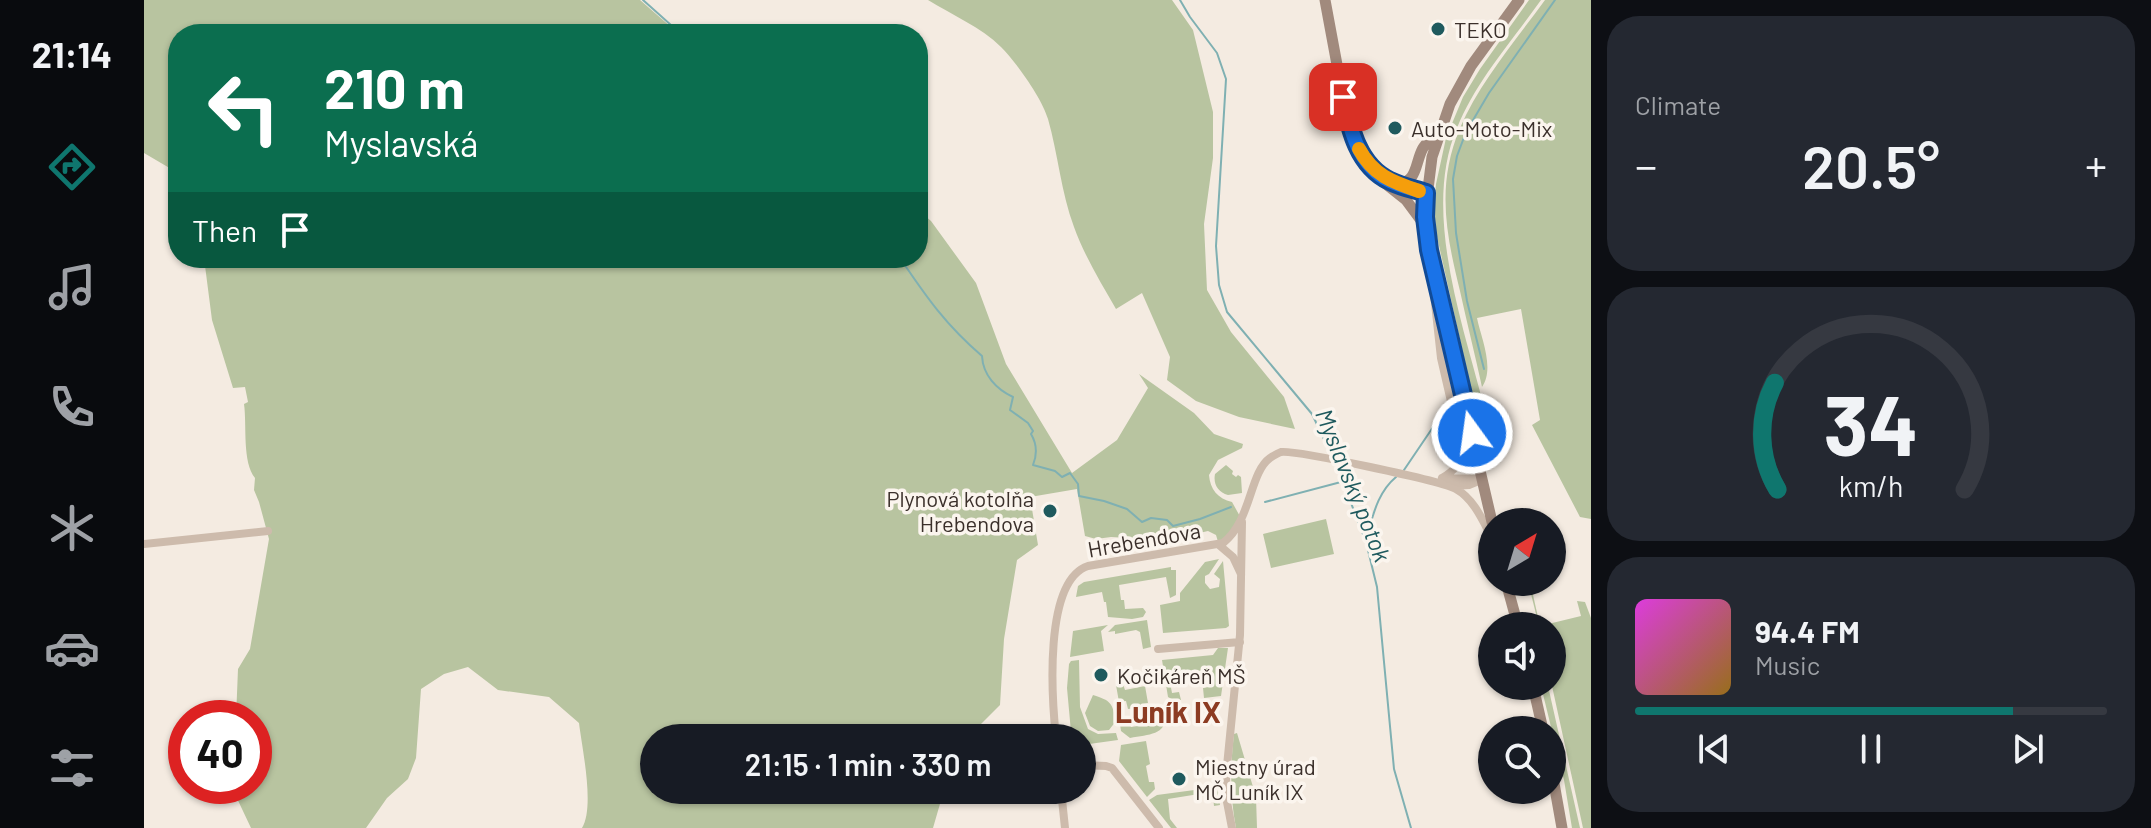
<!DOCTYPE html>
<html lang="en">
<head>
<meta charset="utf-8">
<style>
	:root { --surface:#171b24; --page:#242831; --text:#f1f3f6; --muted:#9ea1a6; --line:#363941; --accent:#0f766e }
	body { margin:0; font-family:Barlow,sans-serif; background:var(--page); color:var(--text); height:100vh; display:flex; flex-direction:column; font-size:30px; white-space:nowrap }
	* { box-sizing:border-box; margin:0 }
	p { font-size:26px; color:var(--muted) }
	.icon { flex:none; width:44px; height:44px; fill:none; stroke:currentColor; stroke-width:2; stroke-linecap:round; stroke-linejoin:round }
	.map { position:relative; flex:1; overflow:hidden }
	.side { display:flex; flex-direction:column; gap:16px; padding:16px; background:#0d0f14; width:560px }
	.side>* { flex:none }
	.banner { position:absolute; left:24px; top:24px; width:760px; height:244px; border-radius:32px; box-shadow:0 2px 6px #0004; background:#0b6e4f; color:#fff; overflow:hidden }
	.needle { width:52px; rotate:38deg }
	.fabs { position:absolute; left:1334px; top:508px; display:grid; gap:16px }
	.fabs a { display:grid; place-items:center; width:88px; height:88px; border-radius:50%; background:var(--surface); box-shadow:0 2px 6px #0004; font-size:40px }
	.speed { position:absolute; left:24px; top:700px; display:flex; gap:16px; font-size:40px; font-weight:700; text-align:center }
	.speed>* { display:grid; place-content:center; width:104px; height:104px; border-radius:50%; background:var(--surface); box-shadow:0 2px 6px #0004; line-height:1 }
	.speed .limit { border:12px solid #d22; background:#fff; color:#111 }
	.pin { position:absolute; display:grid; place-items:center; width:68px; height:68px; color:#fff; margin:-34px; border-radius:16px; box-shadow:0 4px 12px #0006 }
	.me { position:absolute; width:88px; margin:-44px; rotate:346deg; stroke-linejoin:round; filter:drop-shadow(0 0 6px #0008) }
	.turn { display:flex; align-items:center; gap:28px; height:168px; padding:0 24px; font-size:36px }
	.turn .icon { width:104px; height:104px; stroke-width:2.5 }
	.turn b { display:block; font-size:56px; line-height:68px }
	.then { display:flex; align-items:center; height:76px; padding:0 24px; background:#0003; gap:16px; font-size:30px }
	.big { font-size:60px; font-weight:600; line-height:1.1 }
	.side .widget { flex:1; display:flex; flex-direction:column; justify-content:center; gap:12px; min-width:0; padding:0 28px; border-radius:32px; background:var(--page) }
	.side .dial { align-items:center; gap:0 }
	.dial svg { height:208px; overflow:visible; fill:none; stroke:var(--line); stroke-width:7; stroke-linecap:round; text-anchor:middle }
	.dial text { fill:var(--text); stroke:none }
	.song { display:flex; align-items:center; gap:24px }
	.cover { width:96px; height:96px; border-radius:12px; background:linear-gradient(135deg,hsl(300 70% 55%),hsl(40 70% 35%)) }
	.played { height:8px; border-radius:4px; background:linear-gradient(90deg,var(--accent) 80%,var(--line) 80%) }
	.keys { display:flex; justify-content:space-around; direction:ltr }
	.heat { display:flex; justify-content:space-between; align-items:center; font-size:44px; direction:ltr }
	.trip { position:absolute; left:496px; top:724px; width:456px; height:80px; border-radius:40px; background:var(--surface); box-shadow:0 2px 6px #0004; font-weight:600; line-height:80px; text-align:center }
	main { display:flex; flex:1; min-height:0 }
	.tab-bar { display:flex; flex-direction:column; width:144px; justify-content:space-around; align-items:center; background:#090b0e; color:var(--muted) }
	.tab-bar .icon { width:56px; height:56px }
	.tab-bar .current { color:var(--accent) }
	.tab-bar b { font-size:36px; color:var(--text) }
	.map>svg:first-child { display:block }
	.green { fill:#b8c4a0 }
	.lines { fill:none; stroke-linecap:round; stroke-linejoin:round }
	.stream { stroke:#7fb0b2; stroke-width:2 }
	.street { stroke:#cdbbac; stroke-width:8 }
	.secondary { stroke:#a18a7d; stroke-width:11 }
	.route-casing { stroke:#114b97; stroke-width:20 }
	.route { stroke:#1a73e8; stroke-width:14 }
	.slow { stroke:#f59e0b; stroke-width:14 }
	.poi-dot { fill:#1f5a5e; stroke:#fbf5ee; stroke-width:3 }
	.labels { text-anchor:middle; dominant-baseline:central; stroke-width:7; stroke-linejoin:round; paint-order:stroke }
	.poi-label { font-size:22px; fill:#3b302b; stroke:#fbf5ee; text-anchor:start }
	.street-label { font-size:22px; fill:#3b302b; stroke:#fbf5ee }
	.water-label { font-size:24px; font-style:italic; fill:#1f5a5e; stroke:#fbf5ee }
	.district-label { font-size:30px; font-weight:bold; fill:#8c3b22; stroke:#fbf5ee }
</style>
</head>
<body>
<main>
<nav class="tab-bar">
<b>21:14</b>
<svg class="icon current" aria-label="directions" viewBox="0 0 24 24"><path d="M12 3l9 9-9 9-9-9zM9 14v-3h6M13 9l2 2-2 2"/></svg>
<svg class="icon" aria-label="music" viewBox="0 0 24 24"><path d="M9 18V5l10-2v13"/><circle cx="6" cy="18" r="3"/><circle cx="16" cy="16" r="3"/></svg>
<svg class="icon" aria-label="phone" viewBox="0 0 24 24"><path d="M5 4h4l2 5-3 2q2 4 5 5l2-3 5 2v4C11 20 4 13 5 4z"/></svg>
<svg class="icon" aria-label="climate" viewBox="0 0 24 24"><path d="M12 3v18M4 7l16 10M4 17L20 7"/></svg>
<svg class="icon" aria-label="car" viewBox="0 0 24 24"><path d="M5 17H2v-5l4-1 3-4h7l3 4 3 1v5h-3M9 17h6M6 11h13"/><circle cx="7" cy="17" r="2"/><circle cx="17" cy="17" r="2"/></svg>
<svg class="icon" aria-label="filters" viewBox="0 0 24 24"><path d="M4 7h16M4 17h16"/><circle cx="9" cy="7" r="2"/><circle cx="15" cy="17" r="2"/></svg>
</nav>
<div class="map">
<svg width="1447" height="828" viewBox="0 0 1447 828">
	<rect width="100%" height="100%" fill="#f4ebe1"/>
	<path class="green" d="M0,0h496l39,34h-501v139l-34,-20z
		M784,0h244l21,30 20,82v46l-9,66 3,66 24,42 53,65 11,32 -56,-12 -43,-16 -29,-21 3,-23 -28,-64 -26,16c-15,-26 -32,-54 -42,-82 -13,-35 -16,-73 -26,-108 -6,-21 -32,-57 -47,-72 -20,-20 -49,-32 -73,-47z
		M1385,0h12c-29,41 -65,81 -84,128 -35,82 5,193 26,275l-4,1 -7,-10 -36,-162 -2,-27 2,-21 10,-46 17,-41 17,-28z
		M1401,0h46v519l-11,-2 -48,-92 8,-5 -19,-111 -44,9c4,20 18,50 5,69 -7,-32 -15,-64 -22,-96 -14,-57 -24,-106 0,-163 19,-45 56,-88 85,-128z
		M774,210l13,11 45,62 30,81 66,109 45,-33 31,-52 -9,-14 55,39 20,21 29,10 -1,4 -24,12 -9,15c1,14 9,24 23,27l10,18 -23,25 -3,-10 -8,-4 -39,9 -58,-3 -15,2 -11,-3 -8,-47 -47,8 8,48 -21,15 -13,79 -4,66 -33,33h-313v52h290l-11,38h-351c13,-21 0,-80 -3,-105l-30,-26 -51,-7 -30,-23 -24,7 -23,15 -5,69 -8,21 -21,19 -21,30h-115l-17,-36v-6h20v-68h-18l2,-49 12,-20 19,-110 -10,-37 -5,-12 1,-12c-13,-16 -8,-53 -11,-74l4,-2 -3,-15 -12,1 -21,-68 -8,-62h714z
		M1082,465l7,6 -1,3 4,3 2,-2 3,2 1,16 -14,2c-10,-3 -15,-11 -13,-21z
		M1182,519l8,35 -63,14 -8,-34z
		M1075,559l-10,15 -4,2v7l5,6 9,-2 1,-8 -6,-5 9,-13 6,65 -3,2 -63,5 -3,-28 20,-4v-8l25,-31z
		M1027,567v3h5v25l-6,3 -4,-21 -47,8 2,15h3l1,9 18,-1 3,4 -3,5 -11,2 -24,-2 -2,-15h-2l-2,-10 -26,5 2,-11 6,-4z
		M1385,586h2l9,40 41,-10 -4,-15 8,1 6,16v210h-8l-31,-142v-60h-13z
		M1003,620l4,27 -8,2 -3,-17 -4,-2 -21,4v-3l-7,1 7,-7z
		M964,625l-7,6 3,20 -34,6 3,-26z
		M1074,648h10l-7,48 -17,2 -1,-10 11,-2 -3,-15 -42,6 3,16 7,-1 2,8 -6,1 -7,-4 -6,-37 51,-5z
		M935,660l1,47 8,22 10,5 18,-1 2,7 -36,5v-7h-3l-1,-7 -7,1 -4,-44 2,-24 2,-3z
		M979,684l2,6 20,-4 3,17 -4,1v3l-16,2 -2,-8 -7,1 -3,-17z
		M1397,686h7l32,142h-8l-8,-48z
		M949,695c18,6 19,7 23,26l-7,9 -11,1 -8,-5 -5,-13z
		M1021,707c5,28 -13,27 -35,31l-9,-7 -3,-20h2l2,11 7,-1 2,6 20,-3 -2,-13z
		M1093,733l19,64 1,31h-21c-6,-31 -6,-62 -2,-94z
		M1002,741l4,23 -4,2 3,16h5l1,7 -8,8 -28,-36 2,-16z
		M1073,787l3,18 -6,1 -1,-9 -2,-1 -11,1 -1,-3 -31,5 2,20 7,9h-6l-22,-28 8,-5z"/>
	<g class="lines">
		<path class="stream" d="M499,0l38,34
			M1036,0l10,17 27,36 9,26 -10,167 3,39 8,27 85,102 21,44
			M756,258c27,40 46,67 82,98 1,19 14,33 31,41l-3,13 18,13 5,8 -2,3c6,10 6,21 2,31l22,6 7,6 8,-4 8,11 1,12 25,5 23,8 15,13 9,-4 16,2 6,6 27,-7 31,-12
			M1340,369l-17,-68 -11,-68 -3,-54 4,-23 9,-24 23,-39 66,-93
			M1192,464l30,78 11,45 17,182 17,59
			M1260,470l44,-65
			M1121,502l76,-20
			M1222,539c7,-23 11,-46 30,-62"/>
		<path class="street" d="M1290,294l7,64 21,91c0,13 -9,23 -20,29
			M1298,478l40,1
			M1308,486l17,-1 12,-5
			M0,544l124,-13
			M1075,545l14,12 8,17
			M1014,649l82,-7
			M912,738c-4,-38 -13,-157 32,-172l135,-23c29,-23 26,-70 47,-85 3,-2 8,-5 11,-6 15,-2 161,29 175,37 18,10 27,32 36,49
			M938,765l24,1 6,2 47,60
			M917,790l4,38
			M1088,828l-5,-26 -1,-26 14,-141 2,-113"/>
		<path class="secondary" d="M1181,0l18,97 13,48 21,32 29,23 20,27
			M1241,178l13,6c20,-2 17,-22 25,-36 4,-6 9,-11 13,-16
			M1348,522l-55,-236 -10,-46 -1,-35 6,-48 18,-53 21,-38 48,-66
			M1362,582l12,44
			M1389,686l10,44
			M1408,772l10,56"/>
	</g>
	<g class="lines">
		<g class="route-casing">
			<path id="route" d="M1199,97c7,32 15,69 47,84 12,6 24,8 36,12l-1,24 4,33 43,183"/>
		</g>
		<use href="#route" class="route"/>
		<path class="slow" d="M1215,149c14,26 33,33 60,42"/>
	</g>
	<g class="poi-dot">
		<circle cx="1294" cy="29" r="8"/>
		<circle cx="1251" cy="128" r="8"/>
		<circle cx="906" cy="511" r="8"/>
		<circle cx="957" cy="675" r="8"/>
		<circle cx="1035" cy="779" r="8"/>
	</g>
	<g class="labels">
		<g class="poi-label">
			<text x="1310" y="29">TEKO</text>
			<text x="1267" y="128">Auto-Moto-Mix</text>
			<text x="890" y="498" text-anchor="end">Plynová kotolňa<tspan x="890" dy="25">Hrebendova</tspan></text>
			<text x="973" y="675">Kočikáreň MŠ</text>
			<text x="1051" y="766">Miestny úrad<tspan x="1051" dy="25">MČ Luník IX</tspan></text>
		</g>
		<g class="street-label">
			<text transform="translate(1000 539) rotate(-10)">Hrebendova</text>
		</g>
		<g class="water-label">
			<text transform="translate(1210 485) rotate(68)">Myslavský potok</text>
		</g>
		<g class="district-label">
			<text x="1024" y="711">Luník IX</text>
		</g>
	</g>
</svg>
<div class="fabs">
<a><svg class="needle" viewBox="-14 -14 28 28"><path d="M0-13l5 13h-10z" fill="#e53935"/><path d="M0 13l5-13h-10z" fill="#9ea1a6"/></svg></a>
<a><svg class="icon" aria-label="sound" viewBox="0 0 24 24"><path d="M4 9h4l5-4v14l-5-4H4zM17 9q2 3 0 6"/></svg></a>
<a><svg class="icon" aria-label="search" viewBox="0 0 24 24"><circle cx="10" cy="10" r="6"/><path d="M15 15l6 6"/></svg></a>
</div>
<div class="speed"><div class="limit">40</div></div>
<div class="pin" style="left:1199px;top:97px;background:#d93025"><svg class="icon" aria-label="arrive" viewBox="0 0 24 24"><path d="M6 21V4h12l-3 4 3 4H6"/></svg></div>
<svg class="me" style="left:1328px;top:433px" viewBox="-20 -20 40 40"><circle r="17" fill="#1a73e8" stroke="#fff" stroke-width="3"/><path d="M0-11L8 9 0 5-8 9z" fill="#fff"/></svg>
<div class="trip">21:15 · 1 min · 330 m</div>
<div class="banner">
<div class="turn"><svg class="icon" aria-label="left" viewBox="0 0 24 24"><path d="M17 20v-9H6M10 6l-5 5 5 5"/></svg><div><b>210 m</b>Myslavská</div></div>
<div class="then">Then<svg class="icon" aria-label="arrive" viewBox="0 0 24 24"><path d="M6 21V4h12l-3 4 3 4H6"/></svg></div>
</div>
</div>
<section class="side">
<div class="widget"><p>Climate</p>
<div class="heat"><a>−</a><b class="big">20.5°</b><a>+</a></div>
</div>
<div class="widget dial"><svg viewBox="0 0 100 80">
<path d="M14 69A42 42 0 1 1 86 69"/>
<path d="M14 69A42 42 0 0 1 13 28" stroke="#0f766e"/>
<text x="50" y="56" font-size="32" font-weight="700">34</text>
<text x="50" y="72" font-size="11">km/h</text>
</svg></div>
<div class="widget">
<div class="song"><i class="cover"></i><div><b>94.4 FM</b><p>Music</p></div></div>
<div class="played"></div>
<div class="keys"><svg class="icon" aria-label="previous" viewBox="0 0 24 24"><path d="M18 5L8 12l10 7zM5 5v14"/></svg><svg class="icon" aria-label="pause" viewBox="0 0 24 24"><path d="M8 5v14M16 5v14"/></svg><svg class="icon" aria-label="next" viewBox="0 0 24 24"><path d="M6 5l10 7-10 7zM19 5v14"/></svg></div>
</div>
</section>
</main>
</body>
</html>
